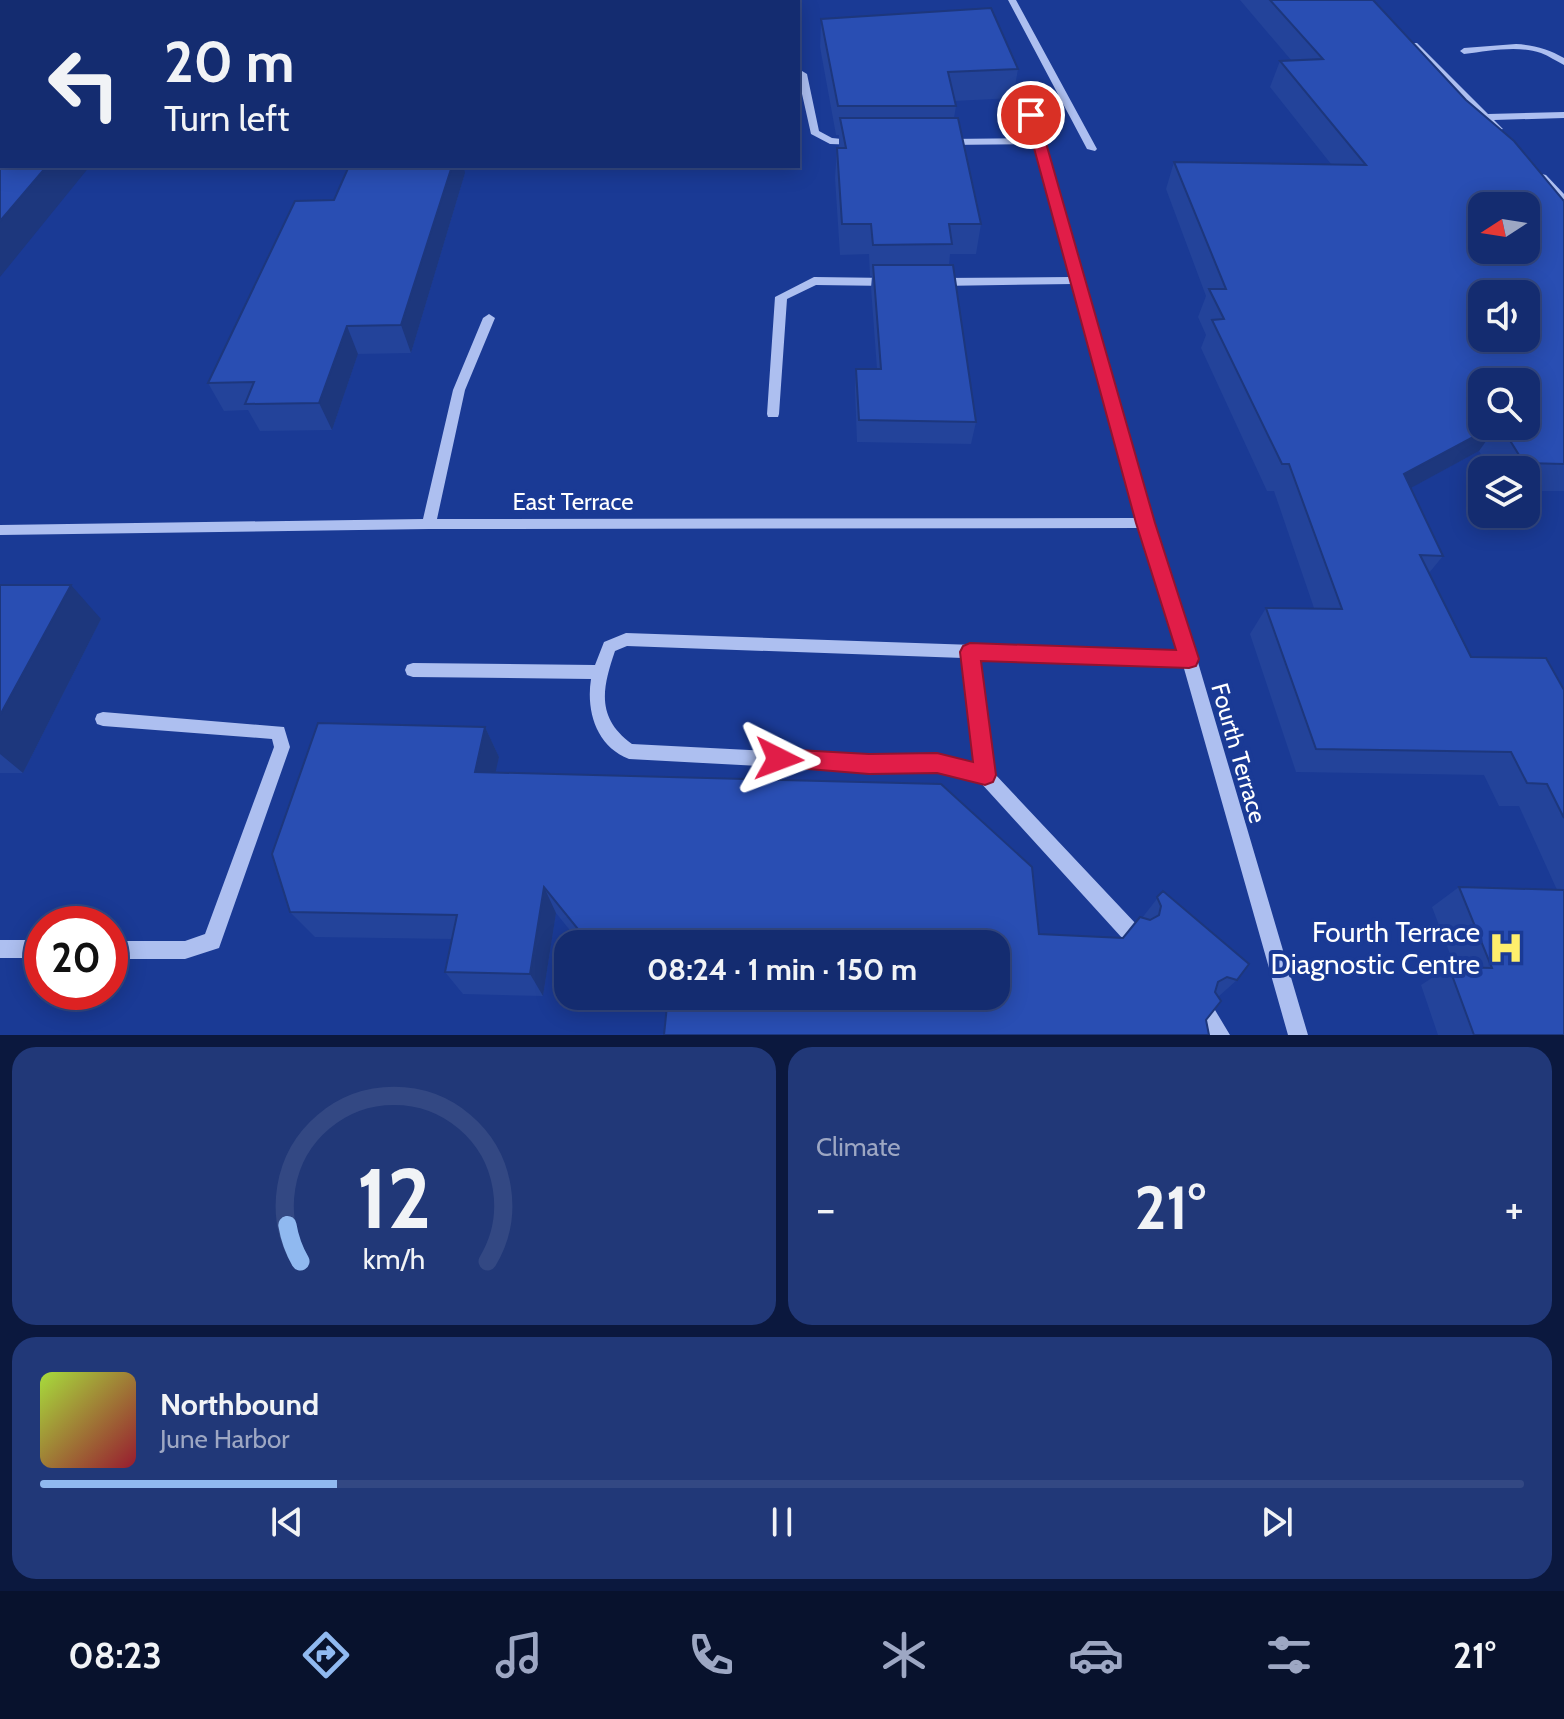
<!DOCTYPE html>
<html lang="en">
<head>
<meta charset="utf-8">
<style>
	:root { --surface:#142c70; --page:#213878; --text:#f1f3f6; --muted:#9da7c3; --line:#334883; --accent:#90b9f0 }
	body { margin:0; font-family:Cabin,sans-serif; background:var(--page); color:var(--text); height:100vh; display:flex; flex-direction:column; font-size:30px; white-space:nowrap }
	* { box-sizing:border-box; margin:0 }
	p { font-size:26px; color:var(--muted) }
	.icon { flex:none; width:44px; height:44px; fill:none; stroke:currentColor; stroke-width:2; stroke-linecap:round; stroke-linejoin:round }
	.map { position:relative; height:1035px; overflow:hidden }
	.sheet { display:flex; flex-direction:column; gap:12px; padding:12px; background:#0b183e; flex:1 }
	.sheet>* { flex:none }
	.banner { position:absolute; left:0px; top:0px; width:800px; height:168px; box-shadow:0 4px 20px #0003,0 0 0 2px var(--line); background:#142c70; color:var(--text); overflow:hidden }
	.needle { width:52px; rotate:258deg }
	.tools { position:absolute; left:1468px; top:192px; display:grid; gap:16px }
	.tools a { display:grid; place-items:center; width:72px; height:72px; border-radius:16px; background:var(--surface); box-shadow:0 4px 20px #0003,0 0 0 2px var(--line); font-size:40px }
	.speed { position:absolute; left:24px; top:906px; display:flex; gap:16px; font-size:40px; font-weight:700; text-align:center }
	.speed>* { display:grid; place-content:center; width:104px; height:104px; border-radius:50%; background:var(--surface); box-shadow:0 4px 20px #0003,0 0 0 2px var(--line); line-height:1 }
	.speed .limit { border:12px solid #d22; background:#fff; color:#111 }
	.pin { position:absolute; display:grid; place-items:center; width:68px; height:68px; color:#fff; margin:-34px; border:4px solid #fff; border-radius:50%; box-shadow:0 2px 8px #0007 }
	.me { position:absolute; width:88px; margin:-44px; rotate:93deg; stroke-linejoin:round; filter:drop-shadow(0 0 6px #0008) }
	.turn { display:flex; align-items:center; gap:28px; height:168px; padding:0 32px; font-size:36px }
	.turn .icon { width:104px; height:104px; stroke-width:2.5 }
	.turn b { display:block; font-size:56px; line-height:68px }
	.big { font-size:60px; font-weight:700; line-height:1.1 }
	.sheet .card { flex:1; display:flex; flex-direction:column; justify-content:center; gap:12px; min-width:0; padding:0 28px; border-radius:24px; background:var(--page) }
	.sheet .dial { align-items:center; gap:0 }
	.dial svg { height:208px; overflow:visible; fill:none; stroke:var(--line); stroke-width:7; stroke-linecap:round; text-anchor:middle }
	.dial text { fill:var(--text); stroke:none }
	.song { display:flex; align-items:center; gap:24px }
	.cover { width:96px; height:96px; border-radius:12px; background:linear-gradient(135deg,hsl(80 70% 55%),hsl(350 70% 35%)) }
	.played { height:8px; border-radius:4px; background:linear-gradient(90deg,var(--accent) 20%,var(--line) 20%) }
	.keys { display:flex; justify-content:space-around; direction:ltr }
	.heat { display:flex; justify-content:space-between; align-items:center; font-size:44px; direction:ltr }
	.sheet .tiles { flex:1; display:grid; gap:12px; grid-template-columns:1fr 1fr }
	.card:last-child { grid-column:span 2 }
	.trip { position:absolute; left:554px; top:930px; width:456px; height:80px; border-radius:24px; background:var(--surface); box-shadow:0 4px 20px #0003,0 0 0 2px var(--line); font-weight:700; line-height:80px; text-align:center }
	.tabs { display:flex; height:128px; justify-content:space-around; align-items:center; background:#08122d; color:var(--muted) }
	.tabs .icon { width:56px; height:56px }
	.tabs .current { color:var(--accent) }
	.tabs b { font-size:36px; color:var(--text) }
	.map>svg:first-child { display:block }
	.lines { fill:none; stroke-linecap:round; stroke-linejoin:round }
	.minor { fill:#adbff0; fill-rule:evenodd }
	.wall { fill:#23439a; fill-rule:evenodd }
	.shaded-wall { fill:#1d377d }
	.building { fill:#294eb3; stroke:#1d377d; stroke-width:2; fill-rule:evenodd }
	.route { fill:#e11d48; stroke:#92132f; stroke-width:2 }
	.labels { text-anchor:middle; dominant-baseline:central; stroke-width:8; stroke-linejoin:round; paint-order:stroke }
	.street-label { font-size:24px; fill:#fff; stroke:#1a3a95 }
	.near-poi-label { font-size:28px; fill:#fff; stroke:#1a3a95; text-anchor:end }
</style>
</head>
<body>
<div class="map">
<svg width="1564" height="1035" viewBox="0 0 1564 1035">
	<rect width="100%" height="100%" fill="#1a3a95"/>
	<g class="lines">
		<path class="minor" d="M552,0h8v2h-8z
			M1008,0h8l81,149 -2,2 -8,-2z
			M1411,43h6l71,71 76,-2v6l-70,2 9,9 -8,2 -84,-84z
			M1516,44c18,1 33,5 48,14v7c-8,-4 -15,-9 -23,-12 -24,-8 -52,-2 -77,1l-4,-3 4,-3z
			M802,71l5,3 12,57 13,7 29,3v4l-31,-1 -19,-10 -13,-58 1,-4z
			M1028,113l8,2 8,26 109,382 44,136 111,376h-20l-105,-370 -204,-7 14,114 144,153 2,7 -2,7 -7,2 -7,-2 -143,-157 -43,-11 -68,1 -240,-13c-33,-13 -43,-48 -38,-80l-178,-2 -6,-2 -2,-5 2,-5 6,-2 182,2 9,-23 22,-9 553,19 -38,-124 -712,1 -429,6v-10l423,-6 30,-129 30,-72 6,-4 6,4 -30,72 -28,129 700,-1 -64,-234 -134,2 -6,-4 6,-4 132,-1 -37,-133 -87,1 -5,-3 5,-3 86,-1 -7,-23zM627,646l336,12 12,107 -38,-10 -68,1 -237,-12c-36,-26 -30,-55 -17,-93z
			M1542,174l4,1 18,19v9l-4,-1 -22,-23v-4z
			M814,277l76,1 6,4 -6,4 -74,-1 -29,14 -8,115 -1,3h-10l-1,-3 8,-117z
			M103,712l181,15 6,20 -71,201 -34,11h-75v-18h75l20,-7 69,-187 -2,-8 -169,-13 -6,-2 -2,-5 2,-5z
			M0,940h42v18h-42z
			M1205,1002l7,3 18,30h-22l-13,-23 3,-7z"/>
	</g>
	<path class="wall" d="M1240,0h133l93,100 98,101v290h-38v-21h-36l-11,-19 -69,37 33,68 -14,17 42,84 93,33v345h-126l-17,-50 28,-18h6l-23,-60 27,-20 98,3 -38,-84h-20l-15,-31 -188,-3 -46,-138 16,-26h48l-40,-117h-7l-66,-143 5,-13 -8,-18 8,-21 -40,-107 8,-27 157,2 -61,-77 10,-26 11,-1zM1526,382v44h-44z
		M821,19l197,50 -5,29 -59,3 2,5 -2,12 27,106 -5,30h-26l-1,11 27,157 -5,22 -114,-2 -2,-51 1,-22h21l-6,-81 1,-12h-2l-1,-22 -29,1 -5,-77 2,-30h2v-13h-3l-16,-88z
		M349,166h115l1,7 -54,180 -53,1 -26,76 -72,1 -12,-21 -24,1 -16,-28 126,-183z
		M0,585l101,34 -78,154h-23z
		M485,727l14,30 -4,15 544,162 84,4 19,-20 21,-27 74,89 -19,17 -222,-53h-415l-25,-31 -13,83 -80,-2 -18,-22 7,-33 -137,-2 -25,-25z"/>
	<path class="shaded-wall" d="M47,166h43l-90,111v-56z
		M448,166h16l1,7 -54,180 -10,-28z
		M347,326l11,28 -26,76 -13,-27z
		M1494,426h3l-18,25 -94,51 19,-28z
		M71,585l30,34 -78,154 -23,-19v-39z
		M485,727l14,30 -10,44 -14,-29z
		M544,887l12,26 -13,83 -13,-22z"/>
	<path class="building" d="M283,0h239v2h-241z
		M1270,0h103l93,100 48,41 50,60v263l-40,-1 -23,-37h25v-44h-44v44h12l-90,48 39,82 -23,-1 51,102 75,1 18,32v128l-17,-34 -20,-1 -16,-31 -195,-3 -50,-141 76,1 -53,-145h-7l-70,-144 12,-1 -15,-30h17l-52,-127 192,3 -86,-104 43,-2zM1482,206h44v44h-44zM1482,294h44v44h-44z
		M991,8l27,61 -70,3 8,34h-118l-17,-87z
		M840,118h118l23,106h-32l3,20 -79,1 -2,-21h-29l-5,-76h9z
		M0,136h2v30h45l-47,55z
		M349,166h103l-51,159 -54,1 -28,77 -74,1 9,-22 -46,1 87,-182 39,-1z
		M873,265h80l23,157 -117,-2 -3,-51h25z
		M0,585h71l-71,130z
		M318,723l167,4 -10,45 466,12 91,83 7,67 84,4 17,-21 10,3 9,-5 2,-9 -4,-9 6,-6 86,73 -12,16 -10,-3 -9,5 -3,10 6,9 -15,19 3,15h-545l4,-39h328v-52h-406l-46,-57 -14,87 -85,-2 12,-57 -167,-3 -18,-58z
		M1459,887l105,3v145h-90l-25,-68 43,1z"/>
	<path class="route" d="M1031,112l7,3 117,408 44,136 -3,7 -7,2 -208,-7 15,114 -3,7 -8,3 -48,-12 -68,1 -97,-8 -4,-7 4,-7 7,-3 90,5 68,-1 36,9 -13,-110 3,-6 7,-3 206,7 -40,-127 -111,-408z"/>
	<defs>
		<g id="hospital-bare" transform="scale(2.76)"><path d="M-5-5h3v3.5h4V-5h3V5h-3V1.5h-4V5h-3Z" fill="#ffef6c" stroke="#1a3a95" stroke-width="2.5" paint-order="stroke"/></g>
	</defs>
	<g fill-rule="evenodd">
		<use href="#hospital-bare" x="1506" y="948"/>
	</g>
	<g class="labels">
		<g class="street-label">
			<text x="573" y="501">East Terrace</text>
			<text transform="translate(1239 753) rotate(74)">Fourth Terrace</text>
		</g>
		<g class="near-poi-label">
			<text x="1480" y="932">Fourth Terrace<tspan x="1480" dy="32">Diagnostic Centre</tspan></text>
		</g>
	</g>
</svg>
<div class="tools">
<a><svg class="needle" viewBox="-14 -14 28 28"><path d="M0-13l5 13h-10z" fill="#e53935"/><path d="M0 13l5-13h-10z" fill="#9da7c3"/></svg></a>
<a><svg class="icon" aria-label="sound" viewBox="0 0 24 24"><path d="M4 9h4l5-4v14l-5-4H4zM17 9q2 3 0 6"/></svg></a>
<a><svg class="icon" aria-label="search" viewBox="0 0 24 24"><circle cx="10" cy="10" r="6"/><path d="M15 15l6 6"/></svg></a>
<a><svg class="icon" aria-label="layers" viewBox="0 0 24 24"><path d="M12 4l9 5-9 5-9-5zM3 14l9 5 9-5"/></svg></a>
</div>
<div class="speed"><div class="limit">20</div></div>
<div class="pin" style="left:1031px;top:115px;background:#d93025"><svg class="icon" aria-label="arrive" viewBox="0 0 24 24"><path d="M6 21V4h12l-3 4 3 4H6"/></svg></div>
<svg class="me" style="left:779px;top:759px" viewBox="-20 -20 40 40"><path d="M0-17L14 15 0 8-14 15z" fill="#e11d48" stroke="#fff" stroke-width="4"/></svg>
<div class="trip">08:24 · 1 min · 150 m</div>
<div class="banner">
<div class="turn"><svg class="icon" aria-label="left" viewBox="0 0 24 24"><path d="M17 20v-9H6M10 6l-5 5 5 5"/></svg><div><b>20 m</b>Turn left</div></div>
</div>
</div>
<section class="sheet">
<div class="tiles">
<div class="card dial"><svg viewBox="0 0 100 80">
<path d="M14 69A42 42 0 1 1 86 69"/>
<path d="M14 69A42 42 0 0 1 9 55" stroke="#90b9f0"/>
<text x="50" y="56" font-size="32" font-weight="700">12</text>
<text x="50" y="72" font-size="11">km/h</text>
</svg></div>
<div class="card"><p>Climate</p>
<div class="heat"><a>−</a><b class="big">21°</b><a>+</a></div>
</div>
<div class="card">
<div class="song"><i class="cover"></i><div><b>Northbound</b><p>June Harbor</p></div></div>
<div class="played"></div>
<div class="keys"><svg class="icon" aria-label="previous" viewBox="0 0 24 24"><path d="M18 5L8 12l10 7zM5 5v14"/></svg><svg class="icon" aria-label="pause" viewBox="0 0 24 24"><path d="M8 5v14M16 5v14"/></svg><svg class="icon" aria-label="next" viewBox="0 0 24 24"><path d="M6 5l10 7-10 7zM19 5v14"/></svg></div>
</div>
</div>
</section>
<nav class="tabs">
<b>08:23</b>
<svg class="icon current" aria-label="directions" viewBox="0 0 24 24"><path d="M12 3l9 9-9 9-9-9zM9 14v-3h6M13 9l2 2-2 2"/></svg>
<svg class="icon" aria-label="music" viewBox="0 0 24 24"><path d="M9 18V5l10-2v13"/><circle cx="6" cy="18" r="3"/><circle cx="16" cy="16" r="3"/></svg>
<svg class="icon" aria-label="phone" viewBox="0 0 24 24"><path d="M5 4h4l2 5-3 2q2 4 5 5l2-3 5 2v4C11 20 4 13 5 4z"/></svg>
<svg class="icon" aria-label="climate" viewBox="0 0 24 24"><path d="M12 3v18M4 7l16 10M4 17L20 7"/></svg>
<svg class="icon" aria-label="car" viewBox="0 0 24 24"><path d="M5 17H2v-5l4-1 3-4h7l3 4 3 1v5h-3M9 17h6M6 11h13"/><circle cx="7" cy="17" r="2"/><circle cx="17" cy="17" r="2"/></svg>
<svg class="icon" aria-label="filters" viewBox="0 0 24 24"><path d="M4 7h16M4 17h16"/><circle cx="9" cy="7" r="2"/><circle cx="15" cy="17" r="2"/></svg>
<b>21°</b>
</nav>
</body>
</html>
